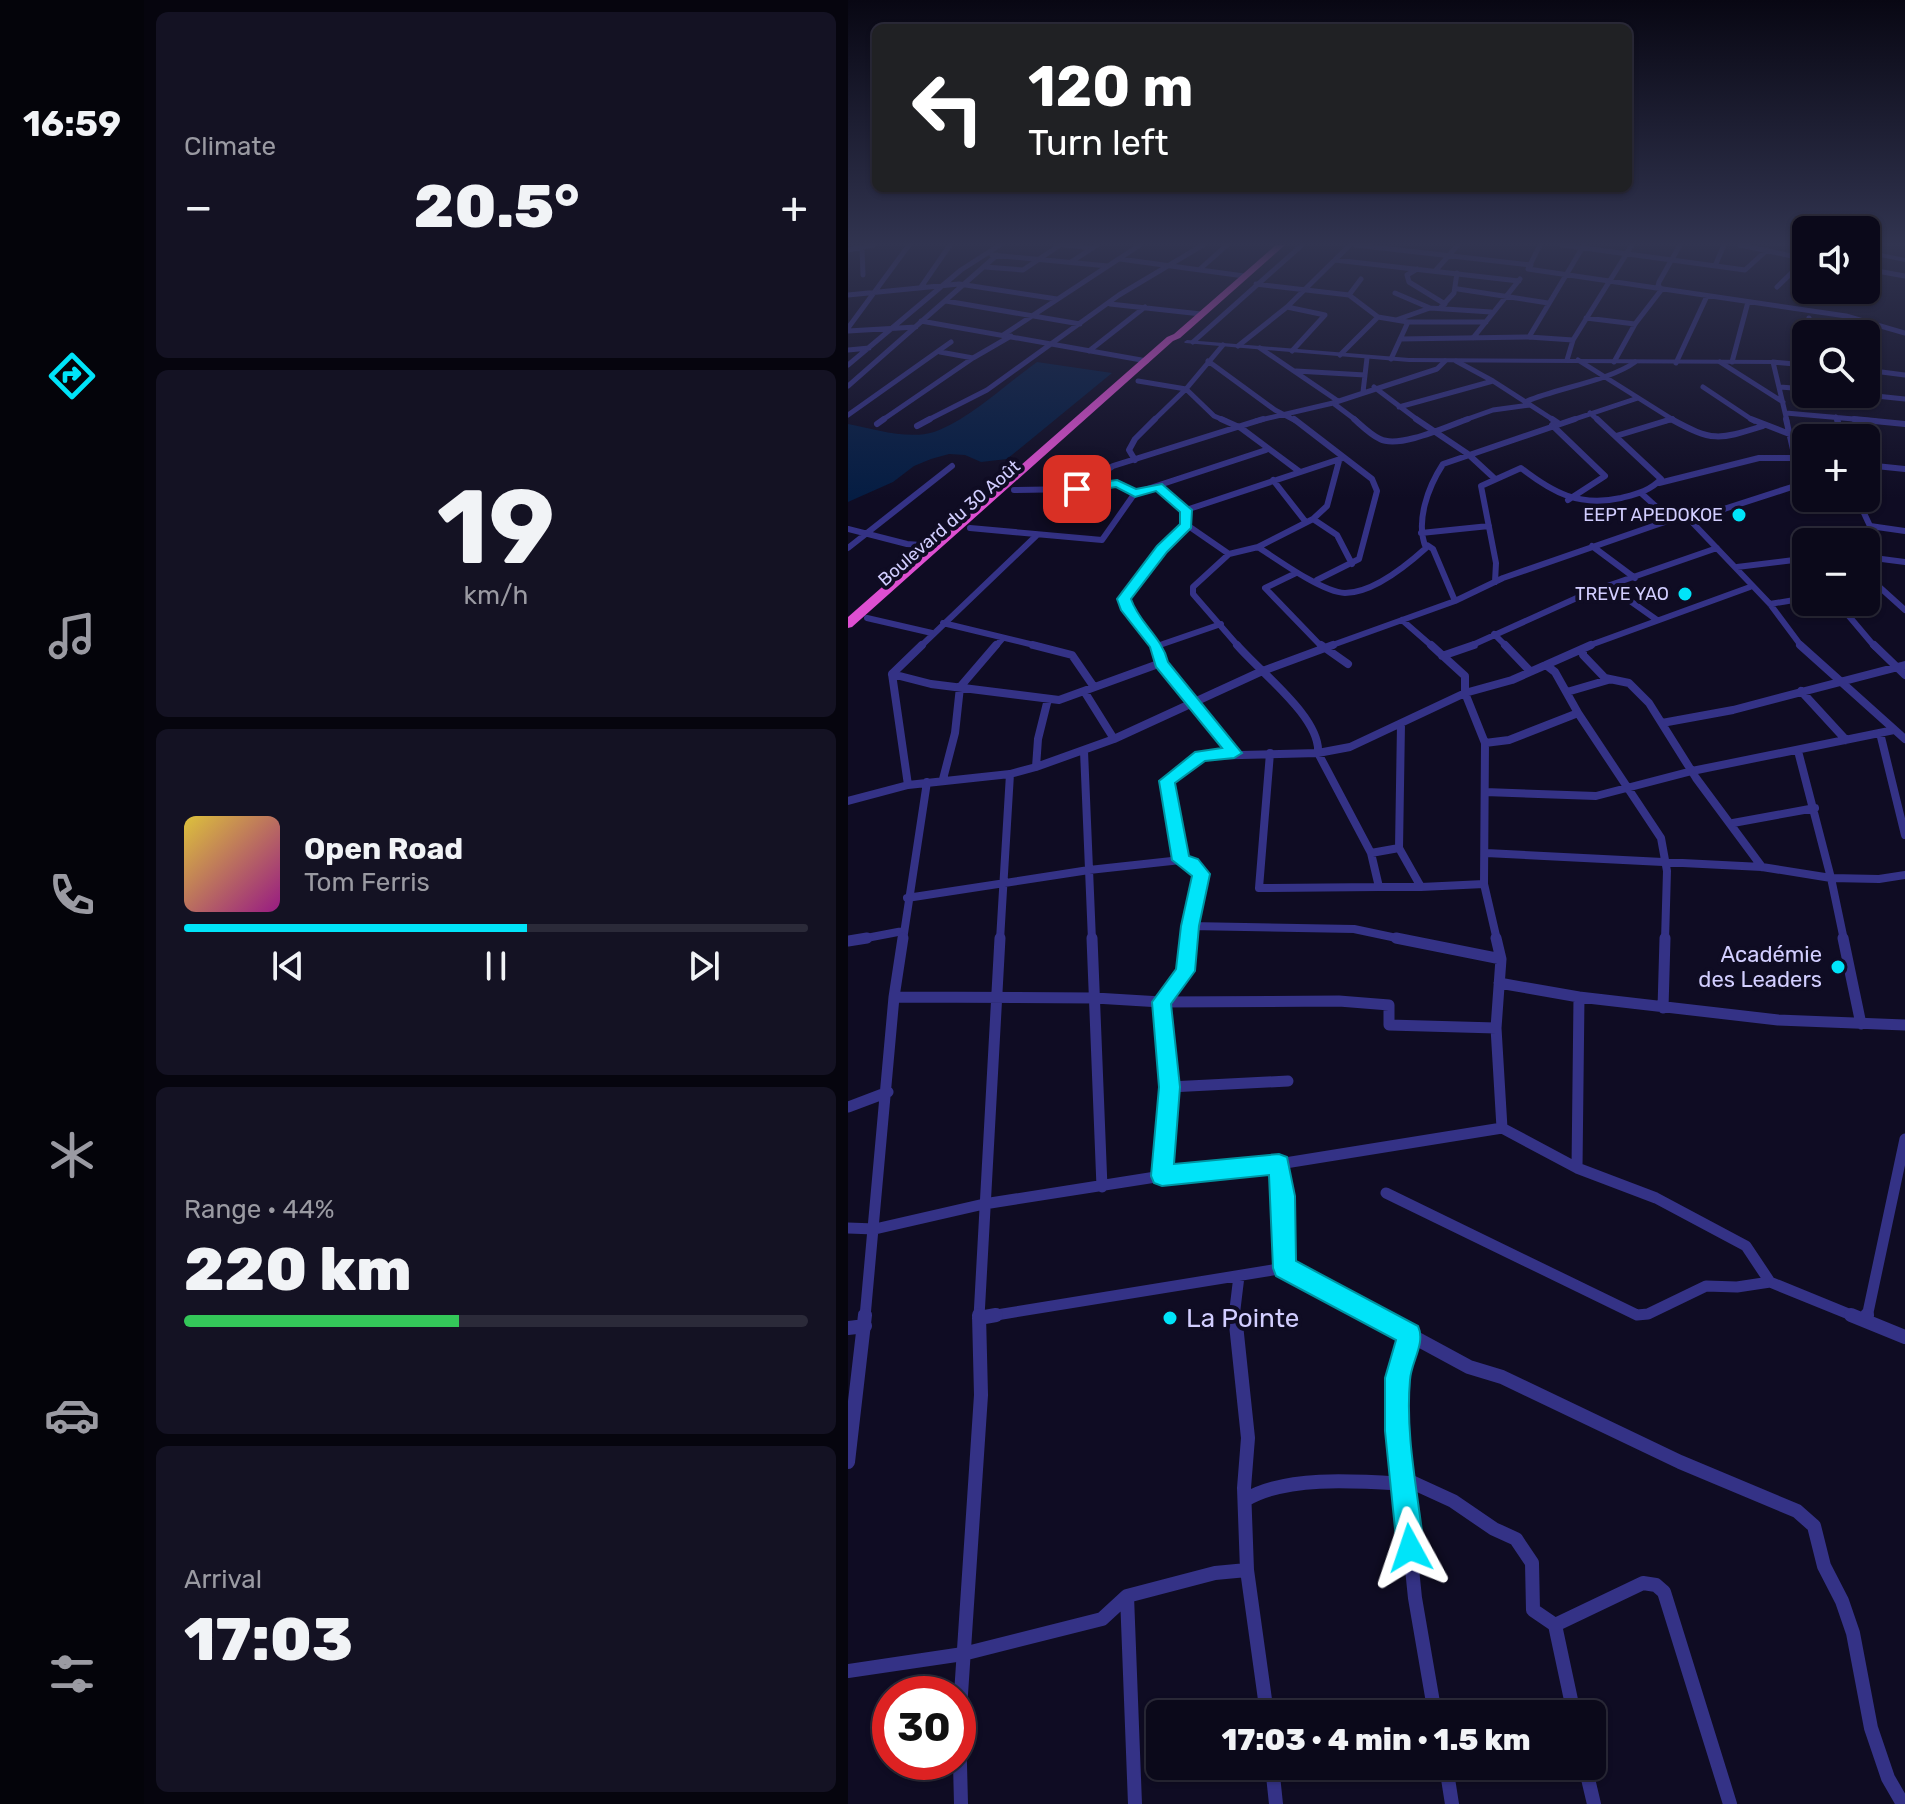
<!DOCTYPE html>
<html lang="en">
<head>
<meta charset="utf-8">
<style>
	:root { --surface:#0b091a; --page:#141223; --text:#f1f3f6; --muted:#9a9aa2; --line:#2b2a39; --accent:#00e4f9 }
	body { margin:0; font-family:Rubik,sans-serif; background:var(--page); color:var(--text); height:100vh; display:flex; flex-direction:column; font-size:30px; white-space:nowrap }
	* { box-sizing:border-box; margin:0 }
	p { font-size:26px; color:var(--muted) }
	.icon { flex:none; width:44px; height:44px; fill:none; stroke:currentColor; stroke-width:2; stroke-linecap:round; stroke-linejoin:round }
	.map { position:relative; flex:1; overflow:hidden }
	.details { display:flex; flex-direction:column; gap:12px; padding:12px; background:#06050e; width:704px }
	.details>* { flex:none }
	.banner { position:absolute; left:24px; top:24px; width:760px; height:168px; border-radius:12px; box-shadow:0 2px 6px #0004,0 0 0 2px var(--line); background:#202124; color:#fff; overflow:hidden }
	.tools { position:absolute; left:944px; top:216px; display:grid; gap:16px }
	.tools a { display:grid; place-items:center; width:88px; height:88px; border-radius:12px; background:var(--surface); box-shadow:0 2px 6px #0004,0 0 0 2px var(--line); font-size:40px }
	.speed { position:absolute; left:24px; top:1676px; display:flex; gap:16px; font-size:40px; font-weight:700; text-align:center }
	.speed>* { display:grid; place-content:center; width:104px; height:104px; border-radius:50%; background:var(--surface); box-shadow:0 2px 6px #0004,0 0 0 2px var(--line); line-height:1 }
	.speed .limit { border:12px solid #d22; background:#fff; color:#111 }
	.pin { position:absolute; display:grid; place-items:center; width:68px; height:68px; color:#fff; margin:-34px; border-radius:16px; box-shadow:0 4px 12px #0006 }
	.me { position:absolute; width:88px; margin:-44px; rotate:355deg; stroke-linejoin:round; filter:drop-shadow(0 0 6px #0008) }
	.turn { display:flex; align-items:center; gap:28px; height:168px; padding:0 24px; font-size:36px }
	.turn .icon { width:104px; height:104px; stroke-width:2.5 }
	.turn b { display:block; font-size:56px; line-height:68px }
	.big { font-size:60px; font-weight:800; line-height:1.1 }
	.details .tile { flex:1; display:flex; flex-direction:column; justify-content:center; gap:12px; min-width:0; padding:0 28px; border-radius:12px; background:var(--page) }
	.details .dial { align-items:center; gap:0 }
	.dial b { font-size:104px; line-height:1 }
	.song { display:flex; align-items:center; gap:24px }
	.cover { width:96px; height:96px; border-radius:12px; background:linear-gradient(135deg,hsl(50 70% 55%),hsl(310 70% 35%)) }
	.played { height:8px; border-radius:4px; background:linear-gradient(90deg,var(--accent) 55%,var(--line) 55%) }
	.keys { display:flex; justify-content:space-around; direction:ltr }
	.heat { display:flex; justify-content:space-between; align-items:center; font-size:44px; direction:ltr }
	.charge { height:12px; border-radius:6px; background:linear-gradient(90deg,#34c759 44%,var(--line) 0) }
	.trip { position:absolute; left:298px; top:1700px; width:460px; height:80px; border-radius:12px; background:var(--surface); box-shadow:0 2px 6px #0004,0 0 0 2px var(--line); font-weight:800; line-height:80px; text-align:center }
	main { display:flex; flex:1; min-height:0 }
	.dock { display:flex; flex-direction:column; width:144px; justify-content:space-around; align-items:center; background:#04040a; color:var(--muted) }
	.dock .icon { width:56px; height:56px }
	.dock .selected { color:var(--accent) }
	.dock b { font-size:36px; color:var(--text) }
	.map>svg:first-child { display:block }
	.water { fill:#051d43 }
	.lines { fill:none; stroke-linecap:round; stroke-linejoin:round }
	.minor-far4 { stroke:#343286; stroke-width:5 }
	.minor-far3 { stroke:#343286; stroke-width:6 }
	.minor-far2 { stroke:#343286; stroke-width:8 }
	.minor-far1 { stroke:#343286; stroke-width:11 }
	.minor { stroke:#343286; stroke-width:14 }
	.tertiary { fill:#343286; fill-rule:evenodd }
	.trunk { fill:#de4fd1; fill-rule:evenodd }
	.route { fill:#00e4f9; stroke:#0094a2; stroke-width:2 }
	.poi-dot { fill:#00e4f9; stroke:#0f0c23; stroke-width:3 }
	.labels { text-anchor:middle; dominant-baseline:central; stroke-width:8; stroke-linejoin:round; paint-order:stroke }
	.far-poi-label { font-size:18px; fill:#d2ceff; stroke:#0f0c23; text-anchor:end }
	.far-street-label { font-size:18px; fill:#d2ceff; stroke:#0f0c23 }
	.poi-label { font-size:22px; fill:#d2ceff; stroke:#0f0c23; text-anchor:end }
	.near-poi-label { font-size:26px; fill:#d2ceff; stroke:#0f0c23; text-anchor:start }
</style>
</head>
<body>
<main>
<nav class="dock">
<b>16:59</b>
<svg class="icon selected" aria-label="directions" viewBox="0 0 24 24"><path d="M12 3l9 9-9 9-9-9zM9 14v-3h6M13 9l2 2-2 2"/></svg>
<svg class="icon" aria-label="music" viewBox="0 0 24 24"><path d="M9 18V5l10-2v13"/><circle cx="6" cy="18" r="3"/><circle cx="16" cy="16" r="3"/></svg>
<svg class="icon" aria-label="phone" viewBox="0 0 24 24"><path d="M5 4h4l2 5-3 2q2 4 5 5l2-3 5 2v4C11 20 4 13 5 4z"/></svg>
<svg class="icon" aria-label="climate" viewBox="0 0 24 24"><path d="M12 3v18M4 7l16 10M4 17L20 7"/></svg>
<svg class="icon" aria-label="car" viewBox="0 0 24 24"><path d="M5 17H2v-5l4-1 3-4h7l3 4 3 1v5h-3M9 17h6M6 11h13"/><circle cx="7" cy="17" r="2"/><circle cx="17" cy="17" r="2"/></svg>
<svg class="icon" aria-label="filters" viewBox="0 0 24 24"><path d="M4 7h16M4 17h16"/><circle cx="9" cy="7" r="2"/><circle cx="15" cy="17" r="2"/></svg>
</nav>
<section class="details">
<div class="tile"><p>Climate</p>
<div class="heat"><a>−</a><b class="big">20.5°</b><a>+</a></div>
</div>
<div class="tile dial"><b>19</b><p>km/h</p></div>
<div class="tile">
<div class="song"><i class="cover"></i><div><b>Open Road</b><p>Tom Ferris</p></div></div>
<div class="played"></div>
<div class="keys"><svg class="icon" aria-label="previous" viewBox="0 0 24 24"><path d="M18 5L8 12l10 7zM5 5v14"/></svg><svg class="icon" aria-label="pause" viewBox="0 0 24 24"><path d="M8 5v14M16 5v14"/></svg><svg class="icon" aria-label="next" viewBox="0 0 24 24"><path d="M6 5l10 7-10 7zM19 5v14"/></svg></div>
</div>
<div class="tile"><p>Range · 44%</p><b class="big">220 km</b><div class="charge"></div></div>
<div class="tile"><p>Arrival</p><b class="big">17:03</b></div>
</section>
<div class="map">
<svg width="1057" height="1804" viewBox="0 0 1057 1804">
	<rect width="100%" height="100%" fill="#0f0c23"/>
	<path class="water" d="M189,362l75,11 -105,86 -26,3 -16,-7 -16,-1 -18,5 -17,7 -21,16 -45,20v-78c26,5 60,16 86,8 35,-12 72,-48 103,-70z"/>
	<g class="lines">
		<path class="minor-far4" d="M216,245l29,3
			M507,245l176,20
			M714,245l183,25 22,-20
			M892,245l66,14
			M14,247l1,28
			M0,250l25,-5
			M144,255l116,11
			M272,259l124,17
			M487,260l184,21
			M223,262l26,-17
			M867,266l9,-21
			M137,267l38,3 37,-25
			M681,267l11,-22
			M352,269l27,-24
			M569,269l-10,6 2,7 36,22
			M680,269l318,47 59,17
			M1018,269l39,7
			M588,270l22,-25
			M408,284l93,11 29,22 30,5h78
			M73,287l29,-42
			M929,287l29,-28
			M610,289l90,14
			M547,293l35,15
			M0,295l111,-11 98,15
			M501,295l12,-16
			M98,301l134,23
			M262,304l91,10
			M439,307l38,8 -33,36
			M593,307l13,-14 3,-20
			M738,318l49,6
			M961,318l5,16
			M548,320l34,-12 61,4
			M73,321l226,40
			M963,322l44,12
			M0,328l61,-83
			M0,331l68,-4
			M155,335l137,-90
			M681,337l55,-92
			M625,338l47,-59
			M552,339l129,-2 44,3
			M345,342l109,-97
			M390,346l49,-39 63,-62
			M412,348l78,53
			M0,350l21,-2
			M241,351l56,-44
			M92,352l33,6
			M1018,354l3,17
			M492,355l38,-38
			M543,359l17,-37
			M719,360l6,-20 59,-95
			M730,360l97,61
			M360,361l67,49 21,11
			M608,361l37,20
			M766,362l21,-38 27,-35 -4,-3 1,-4 21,-37
			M872,362l63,40
			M884,362l16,-60
			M828,363l31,-67
			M0,365l113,-95 39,-25
			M1018,370l39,5
			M448,371l69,4
			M290,381l48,8 28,27 12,5
			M0,386l149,-131
			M526,387l45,34
			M855,387l51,34
			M932,387l26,2
			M515,392l4,-34
			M1009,394l48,5
			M485,403l24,18
			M551,407l94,-26 62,40
			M742,413l9,8
			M938,413l90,8
			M0,415l103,-73
			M988,417l1,4
			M33,421l92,-63 38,-22
			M78,421l61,-31 132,-95 84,-50
			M305,421l33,-32 37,-44
			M408,421l77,-18 104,-34 8,-8
			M614,421l31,-11 37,-5 -3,-4c31,-13 84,-21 108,-39
			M721,421l69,-23
			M817,421l8,-2
			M939,421l-14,-59 33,3"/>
		<path class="minor-far3" d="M373,419l20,9 59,44
			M446,419l78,60 5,12 -18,68 -42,21
			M506,419c8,7 17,16 26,20 19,10 68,-13 88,-20
			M568,419l52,35 26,24
			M704,419l6,4
			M823,419c42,23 47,21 92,7
			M903,419l41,16
			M989,419l6,19
			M1006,419l51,5
			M29,424l7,-5
			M704,425l53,51 -37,24
			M69,426l13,-7
			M768,436l56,-17
			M287,460l-6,-10 6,-11 20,-20
			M1018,465l39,4
			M425,480l32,41
			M811,483l100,-25h47
			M166,490l63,-1 36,-23 150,-47
			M287,493l131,-43
			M793,493l30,27
			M1009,498l13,28 5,57 30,27
			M338,510l157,-52
			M465,519l14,-13 12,-45
			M842,520l80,84 32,43
			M339,525l42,29 29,-7 55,-28 24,16 15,29
			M1022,526l35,5
			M122,528l132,12 33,-47 -18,-10 -34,5
			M0,529l59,15 28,2
			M573,533l68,-7
			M744,546l43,32
			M410,547c20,13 64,45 87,46 28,0 61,-27 81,-45 -11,-26 2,-61 17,-84l132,-45
			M0,548l104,-82
			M578,548l1,-3 6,4 22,52
			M381,554l-36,33v7l46,53
			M1018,563l8,-5 31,4
			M889,567l57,-7 12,11
			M448,573l-31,15 57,59
			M647,582l1,-19 -15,-77 40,-18c32,25 58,39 100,30 15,-4 29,-7 40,-19l-64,-60
			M761,586l48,34
			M989,602l38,45
			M922,604l36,-6
			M19,618l65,15
			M554,620l31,27
			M95,623l99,24
			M646,634l13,13
			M309,646l64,-22
			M72,647l117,-112
			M147,647l8,-9
			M307,647l-31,-48 38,-50 25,-24 -1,-15 -28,-24
			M479,647l128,-46 48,-23 153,-53 15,-5h19l105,-34 5,-6 -14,-61
			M620,647l122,-55 127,-44
			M737,647l165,-60"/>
		<path class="minor-far2" d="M185,645l39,10 22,32
			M306,645l7,18 73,90
			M389,645c24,28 84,73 81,108l53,100 8,34h42
			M473,645l27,19
			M583,645l34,31v17l20,50 -1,141 13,56
			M657,645l24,25
			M952,645l105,94
			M1026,645l31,30
			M735,650v5l22,23 24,5 20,20 47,75 66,89
			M594,656l32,-11
			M698,665l9,7 23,41 83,125 6,33 -2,69
			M44,674l39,10 128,16 102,-37
			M236,691l30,48
			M953,691l45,49
			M719,692l41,-12
			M814,723l71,-13 172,-45
			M553,724l-2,124 22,39 63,-3
			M1032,733l25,102
			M637,743l24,-3 69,-27
			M236,751l8,189
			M950,751l33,127 48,1 26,-4
			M422,753l-11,135 120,-1
			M188,767l2,-28 10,-40
			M95,779l12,-46 5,-46 36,-42
			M60,785l-16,-111 30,-29
			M637,792l111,4 96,-25 202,-41
			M0,801l60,-16 102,-11 26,-7 78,-28 146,-67 73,-27
			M885,823l82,-15
			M523,853l28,-5
			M638,853l276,14 69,11 13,62
			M59,898l182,-28 92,-10
			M342,926l164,3 52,11
			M8,940l47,-9
			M55,940l24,-158
			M152,940l10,-166
			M341,940l12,-66 -10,-10 -10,-4 -14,-79 34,-25 117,-3 32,-6 115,-54 47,-13 79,-35"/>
		<path class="minor-far1" d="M244,938l10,249
			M548,938l105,21
			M648,938l5,21 -5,69 6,100
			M995,938l18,86
			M0,941l19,-3
			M651,983l80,14
			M46,997l201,1 66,4 178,-1 50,4v20l107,3
			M815,1008l2,-70
			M322,1087l118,-6
			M0,1107l40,-15
			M431,1164l5,32 1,72
			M729,1168l2,-171 199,23 127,5
			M314,1176l8,-89 -9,-85 25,-31 3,-33
			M538,1193l251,122 11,-1 58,-28 31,1 33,-5
			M0,1228l27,1 109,-25 178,-28 117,-12 223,-36 75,40 79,30 90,48 24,36 86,35
			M17,1317l29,-320 9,-59
			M131,1317l21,-379
			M136,1317l301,-49 91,49
			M386,1317l5,-41
			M1019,1317l38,-178"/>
		<path class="minor" d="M387,1315l13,123 -4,50 3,82 20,144
			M525,1315l96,52 33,10 178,85 117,49 17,15 10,40 18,35 11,32 18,95 17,50 15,26
			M1003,1315l54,22
			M131,1318l17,-3
			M1018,1321l1,-6
			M0,1328l17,-2
			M562,1334l-13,44 1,53 17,167 20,116
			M0,1462l17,-147
			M397,1500c41,-25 114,-19 160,-16v-5l48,22 41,28 22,10 16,24 1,47 22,15 19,89
			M279,1596l8,208
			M707,1625l88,-42 13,2 8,7 66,212
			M0,1671l115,-17 139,-35 25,-23 88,-23 32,-3
			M424,1766l4,38
			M598,1766l6,38
			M737,1766l9,38
			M113,1804l-2,-80 22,-329 -2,-80"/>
		<path class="tertiary" d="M1018,250l39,8v4l-39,-8z
			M339,340l222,18 364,2 3,2 -3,2 -364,-2 -224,-19 -1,-1z"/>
		<path class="trunk" d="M428,245h9l-105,93 -7,3 -321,286 -4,1v-11l319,-280 7,-3z"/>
	</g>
	<linearGradient id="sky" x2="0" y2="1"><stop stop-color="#080713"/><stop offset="0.49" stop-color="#313450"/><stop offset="1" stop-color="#313450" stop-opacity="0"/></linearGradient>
	<rect width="1057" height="498" fill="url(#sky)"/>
	<path class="route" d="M269,480l19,9 26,-5 30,26 -1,18 -24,24 -36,47c8,24 31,38 37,63l74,91 -8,5 -29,3 -30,22 14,73 9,3 12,15 -11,52 -4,45 -24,33 9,83 -6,77 105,-10 8,3 8,39 1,65 122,65c8,17 -7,36 -8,54 -5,55 8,113 14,168l-4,9 -10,4 -9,-4 -4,-9 -12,-117v-53l11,-38 -120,-64 -3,-8 -4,-93 -107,11 -8,-3 -3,-7 8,-89 -7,-85 24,-33 5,-43 11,-50 -20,-16 -13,-79 36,-29 27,-4 -66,-81 -6,-20 -29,-37 -4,-11 40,-53 23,-22v-12l-24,-21 -21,6 -19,-10 -39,6 -7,-4 7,-4z"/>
	<g class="poi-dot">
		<circle cx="891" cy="515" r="8"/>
		<circle cx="837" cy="594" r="8"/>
		<circle cx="990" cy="967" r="8"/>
		<circle cx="322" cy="1318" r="8"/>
	</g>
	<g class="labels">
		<g class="far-poi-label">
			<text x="875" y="515">EEPT APEDOKOE</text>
			<text x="821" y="594">TREVE YAO</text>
		</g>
		<g class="far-street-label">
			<text transform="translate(101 523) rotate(-41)">Boulevard du 30 Août</text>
		</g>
		<g class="poi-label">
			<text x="974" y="954">Académie<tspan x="974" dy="25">des Leaders</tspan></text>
		</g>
		<g class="near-poi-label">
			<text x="338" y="1318">La Pointe</text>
		</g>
	</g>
</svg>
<div class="tools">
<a><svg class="icon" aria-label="sound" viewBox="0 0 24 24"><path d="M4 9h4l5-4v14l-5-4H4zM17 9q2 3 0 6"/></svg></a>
<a><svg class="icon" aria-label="search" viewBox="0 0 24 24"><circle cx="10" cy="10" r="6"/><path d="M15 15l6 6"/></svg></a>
<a>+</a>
<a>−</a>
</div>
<div class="speed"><div class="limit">30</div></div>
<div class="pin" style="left:229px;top:489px;background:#d93025"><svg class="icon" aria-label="arrive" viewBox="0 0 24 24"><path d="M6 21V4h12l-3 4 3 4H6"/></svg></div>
<svg class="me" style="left:562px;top:1548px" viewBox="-20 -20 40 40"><path d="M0-17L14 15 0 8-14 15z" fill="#00e4f9" stroke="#fff" stroke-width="4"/></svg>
<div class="trip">17:03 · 4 min · 1.5 km</div>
<div class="banner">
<div class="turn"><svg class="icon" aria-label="left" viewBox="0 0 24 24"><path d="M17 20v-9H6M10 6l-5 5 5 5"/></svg><div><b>120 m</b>Turn left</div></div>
</div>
</div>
</main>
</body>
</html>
